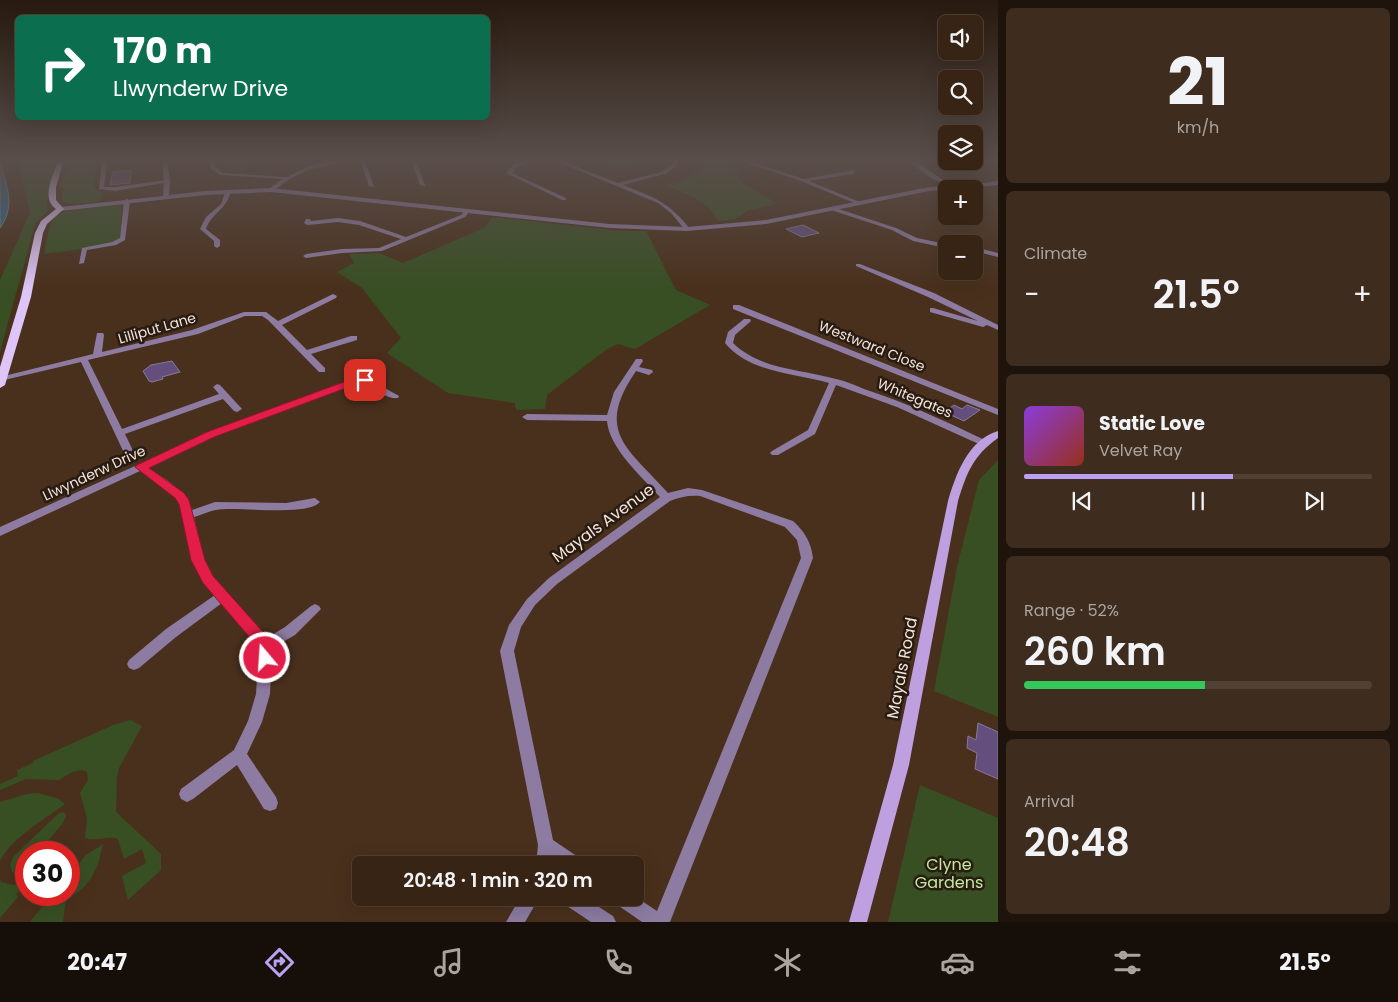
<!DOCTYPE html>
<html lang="en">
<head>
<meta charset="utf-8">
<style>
	:root { --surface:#372415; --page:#3e2c1e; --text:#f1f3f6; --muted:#aaa4a0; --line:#514134; --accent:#bca0f2 }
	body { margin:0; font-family:Poppins,sans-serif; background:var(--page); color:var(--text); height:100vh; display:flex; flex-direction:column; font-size:19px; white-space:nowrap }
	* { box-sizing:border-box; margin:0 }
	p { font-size:16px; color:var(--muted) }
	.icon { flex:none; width:28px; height:28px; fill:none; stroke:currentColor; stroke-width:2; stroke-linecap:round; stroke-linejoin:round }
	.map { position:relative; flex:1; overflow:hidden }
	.drawer { display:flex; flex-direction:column; gap:8px; padding:8px; background:#1e140c; width:400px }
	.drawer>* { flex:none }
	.banner { position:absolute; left:15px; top:15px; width:475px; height:105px; border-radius:8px; box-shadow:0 5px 20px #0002,0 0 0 1px var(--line); background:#0b6e4f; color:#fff; overflow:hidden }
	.fabs { position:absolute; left:938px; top:15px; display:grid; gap:10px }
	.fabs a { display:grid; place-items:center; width:45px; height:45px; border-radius:8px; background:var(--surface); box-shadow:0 5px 20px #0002,0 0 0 1px var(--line); font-size:25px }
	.speed { position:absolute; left:15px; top:841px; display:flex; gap:10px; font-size:25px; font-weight:700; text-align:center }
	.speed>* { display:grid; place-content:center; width:65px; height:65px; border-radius:50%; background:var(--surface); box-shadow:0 5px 20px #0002,0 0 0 1px var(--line); line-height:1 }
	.speed .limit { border:8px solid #d22; background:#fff; color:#111 }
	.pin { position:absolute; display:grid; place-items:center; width:42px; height:42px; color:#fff; margin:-21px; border-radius:10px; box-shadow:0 2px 8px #0006 }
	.me { position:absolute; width:55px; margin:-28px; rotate:342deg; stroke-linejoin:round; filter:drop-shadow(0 0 4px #0008) }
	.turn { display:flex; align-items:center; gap:18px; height:105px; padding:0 15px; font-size:22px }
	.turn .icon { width:65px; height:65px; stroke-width:2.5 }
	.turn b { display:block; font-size:35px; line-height:42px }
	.big { font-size:38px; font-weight:600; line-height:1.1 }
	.drawer .widget { flex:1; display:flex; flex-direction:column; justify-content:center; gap:8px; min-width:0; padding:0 18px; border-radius:8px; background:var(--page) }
	.drawer .dial { align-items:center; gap:0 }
	.dial b { font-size:65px; line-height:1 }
	.song { display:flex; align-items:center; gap:15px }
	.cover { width:60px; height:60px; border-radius:8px; background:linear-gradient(135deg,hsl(270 70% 55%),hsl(10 70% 35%)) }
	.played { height:5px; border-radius:2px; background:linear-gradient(90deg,var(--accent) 60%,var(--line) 60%) }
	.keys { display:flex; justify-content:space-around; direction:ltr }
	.heat { display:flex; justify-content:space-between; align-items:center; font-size:28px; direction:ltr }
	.charge { height:8px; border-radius:4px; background:linear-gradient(90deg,#34c759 52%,var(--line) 0) }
	.trip { position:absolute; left:352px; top:856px; width:292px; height:50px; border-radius:8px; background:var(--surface); box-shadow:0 5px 20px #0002,0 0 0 1px var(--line); font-weight:600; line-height:50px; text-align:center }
	.menu { display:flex; height:80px; justify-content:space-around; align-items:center; background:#160e08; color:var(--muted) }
	.menu .icon { width:35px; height:35px }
	.menu .current { color:var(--accent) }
	.menu b { font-size:22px; color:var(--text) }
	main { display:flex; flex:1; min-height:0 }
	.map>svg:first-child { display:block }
	.green { fill:#384f23 }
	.water { fill:#2d6988; stroke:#698ea0 }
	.building { fill:#634e7e; stroke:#877a99 }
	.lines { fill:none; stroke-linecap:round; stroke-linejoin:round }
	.minor { fill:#8d7ba2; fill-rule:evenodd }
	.tertiary { fill:#8d7ba2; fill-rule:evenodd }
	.secondary { fill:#bea0e0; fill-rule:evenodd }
	.primary { fill:#ddc6f7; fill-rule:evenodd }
	.route { fill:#e11d48; stroke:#92132f }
	.labels { text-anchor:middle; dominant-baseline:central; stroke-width:5; stroke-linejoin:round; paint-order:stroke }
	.street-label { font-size:14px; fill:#f4e3d7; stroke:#271b12 }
	.near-street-label { font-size:16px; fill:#f4e3d7; stroke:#271b12 }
	.near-park-label { font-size:16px; fill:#c0ea9e; stroke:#271b12 }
</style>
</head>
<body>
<main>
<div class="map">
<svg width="998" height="922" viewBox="0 0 998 922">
	<rect width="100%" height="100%" fill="#49301c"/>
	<path class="green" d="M32,160h25l-10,42 1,9 -13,13 -35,128v-72l30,-67 -12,-51z
		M218,160l74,1 -2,3h-12l1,-2 -16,2 1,-2 -14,1 -7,8h-11l1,-2 -11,-2 -3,5 -5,-6 5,-1z
		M591,160h52v3l-24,8z
		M725,160l12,11 2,10 39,23 -29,6 -13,9 -19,2c-7,-21 -34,-28 -53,-36 15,-4 34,-7 41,-23z
		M93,161l7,2 -3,2 -4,19 4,6 5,1 -1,11 -29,2 -10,-2v-7l3,-6 -5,-2 9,-23z
		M122,204l-2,36 -10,5 -66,9c2,-9 5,-28 9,-35 9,-12 54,-14 69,-15z
		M493,217l128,14h25l30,59 34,15 -75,44 -17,-5 -11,5 -60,46 -2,14 -29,1 -1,-7 -67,-10 -61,-40 14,-15 -39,-50 -25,-16 17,-9 -5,-9 30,-1 24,10 81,-35z
		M998,460v257l-64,-26 23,-124 22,-87z
		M130,720l12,6 -23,42 -2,10 -1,34 45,42v16l-33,30 -6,-24 24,-13 -4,-14 -18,10 -6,-20c-11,-4 -21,3 -33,-1l2,-20 -7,-25 8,-13 -1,-8 -5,-2 -10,2 -13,8 -33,-1 -26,11v-6l18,-8 -1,-6 16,-7v-2l80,-36z
		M920,785l78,33v104h-110z
		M38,793l21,6 6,5c-22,17 -52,32 -65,57v-59l27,-8z
		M64,812l2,3 -3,8 -24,29h-13v16l-11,5 -3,-1 -2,-7 3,-8 46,-44z
		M103,844c-5,24 -12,44 -37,55l-3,23h-33l22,-27h17v-20l17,-20z
		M0,880l1,2 12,3 13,-3 -10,13 2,2 -18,21z"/>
	<path class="water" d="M0,160h2c-2,19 18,40 -2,68z"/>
	<path class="building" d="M131,170l-1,13 -20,2 3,-13z
		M803,225l16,8 -17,4 -16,-8z
		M172,361l8,11 -18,5 1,2 -11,3 -3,-1 -6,-10 8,-6z
		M954,405l8,4 5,-4 13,5 -16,11 -20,-9z
		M978,723l20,9v47l-23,-10 2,-16 -10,-5 1,-12 8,4z"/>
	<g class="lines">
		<path class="minor" d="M73,160h22l-34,4 -2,-1z
			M100,160h5l2,3 -3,24h11l52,-7 3,2 -55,9 -16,-2 3,-26z
			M209,160h5l1,7 8,6 64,4 17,-9 19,-6 25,-2 -40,10 -18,9 -19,13 -3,-2 1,-1 13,-10 -62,-4 -9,-6z
			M360,160h5l9,27 -5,-1z
			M411,160h5l9,26 -5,-1z
			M526,160h8l-17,7 -5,6 54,25v2h-4l-56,-27 7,-8z
			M553,160h7l58,23 43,-11 12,-8v-4h4v6l-12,8 -42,11c32,13 45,16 67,44l-5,1 -14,-17 -13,-10z
			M738,160h8l58,19 44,-8 2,-2 5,2 -2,3 -44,7 53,22 -5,1 -56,-23z
			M226,190l5,1c-5,20 -19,21 -25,38l14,11v6l-3,2 -3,-2v-5l-14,-12 6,-12 15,-13z
			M127,199l3,2 -5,39 -9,5 -29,5 -3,13 -5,1 3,-16 30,-6 8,-4 4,-37z
			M833,207l63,21 21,10 29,6v4l-33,-7 -21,-11 -61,-20v-2z
			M466,210l3,2 -4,5 -83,34 -40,2 -36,5 -3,-2 3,-2 36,-5 37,-1 22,-9 -42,-14 -21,-3 -31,3 -3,-2 2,-4h4l1,2 27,-3 22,3 46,16 55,-22z
			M974,247l24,6v4l-24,-6z
			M856,264h4l74,29 64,32v5l-11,-5 -4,2 -53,-15v-4h3l45,13 -50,-24 -72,-31z
			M333,294l4,2 -1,2 -54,27 25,25 44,-14h6v4l-46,14 14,14v4h-6l-51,-52 -6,-4h-17l-47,18 -110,26 34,69 97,-35 -6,-7 4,-3 3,1 22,24 -5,3 -3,-1 -11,-12 -98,35 11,23 -1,2h-8l-1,-2 -45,-95 -81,19v-4l93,-23 4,-21h6l1,2 -2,17 90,-22 52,-18h22l12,9z
			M733,305h6l259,104v6l-265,-106z
			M744,319h6l1,2 -16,14 -2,8c28,27 68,26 103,36 9,2 19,6 28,10 43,14 83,33 123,52l2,2 -5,3 -3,-1 -84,-38 -61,-22 -21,49 -37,21h-6l-2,-2 2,-2 36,-21 21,-47c-35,-10 -79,-10 -104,-40l3,-11z
			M636,359h6l1,2 -4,6 13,3 1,2 -4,3 -13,-4c-42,61 -8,77 32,122l20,-5 14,2 91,31c12,11 18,21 20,37l-143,364h-28l-26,-18 -3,-6 23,-1 21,14 144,-353 -4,-18 -12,-13 -85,-31c-11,-1 -20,1 -30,5l-113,83 -22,21 -14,22 -7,24 39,189 28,19 2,6h-23l-7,-5 -1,5h-16l2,-20 -38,-194 9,-26 18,-26 22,-21 111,-81c-18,-20 -51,-49 -53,-76l-80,-1 -5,-3 5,-3 80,1 7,-23z
			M365,377l34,19 -1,2c-15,2 -26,-16 -41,-15l-143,54 -65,31c15,11 38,22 43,42l23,-8 71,1 29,-5 5,4c-13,15 -82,4 -104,8 -7,1 -15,5 -22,7l10,43 8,16 55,62 18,-11 26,-21 4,-2 4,2 2,3 -26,26 -23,13 -2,46 -8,28 -15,32 29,43 2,6 -2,6 -6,2 -6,-2 -27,-44 -44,34 -6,3 -6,-3 -2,-5 2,-5 53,-39 14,-29 8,-27 3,-48 -37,-43 -46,34 -37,31 -5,2 -5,-2 -2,-4 2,-4 37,-31 49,-34c-25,-29 -27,-56 -35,-91l-5,-7 -35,-26 -140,65v-9l208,-94 145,-54z
			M520,898h19l-14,24h-19z
			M561,898h24l28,18 3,6h-25l-27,-18z"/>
		<path class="tertiary" d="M162,160h5l3,22 -1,13 36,-4 66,-3 339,36 77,3 79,-7 163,-33 19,-1 -17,-8 -24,-18c14,0 33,22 48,25 8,2 33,-3 43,-4v4l-69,6 -163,33 -79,7 -77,-3 -339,-36 -66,3 -145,16 -3,-2 3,-2 103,-11 1,-14z"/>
		<path class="secondary" d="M998,431v7c-25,18 -31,34 -40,63l-49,264 -42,157h-18l44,-157 55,-264c8,-27 20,-61 50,-70z"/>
		<path class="primary" d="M58,160h6l-8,27v13l8,9 -17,15 -4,9 -12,64 -26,88 -5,3v-21l21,-70 14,-64 6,-12 15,-12c-16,-11 -2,-34 2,-49z"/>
	</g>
	<linearGradient id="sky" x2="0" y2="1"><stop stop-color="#281a0f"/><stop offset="0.55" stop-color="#594e4b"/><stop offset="1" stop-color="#594e4b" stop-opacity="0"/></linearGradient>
	<rect width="998" height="290" fill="url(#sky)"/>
	<path class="route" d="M365,377l3,1v4l-11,2 -143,53 -65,31 35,25 5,7 16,60 8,16 58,65 2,4 -3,18 -5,2 -5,-2 -3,-5 1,-11 -55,-64 -12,-23 -12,-56 -4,-6 -40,-31 2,-2 70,-33 145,-53z"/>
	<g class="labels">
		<g class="street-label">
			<text transform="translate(157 328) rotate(-16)">Lilliput Lane</text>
			<text transform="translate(872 346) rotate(22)">Westward Close</text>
			<text transform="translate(915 398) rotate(23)">Whitegates</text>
			<text transform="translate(94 473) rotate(-25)">Llwynderw Drive</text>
		</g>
		<g class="near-street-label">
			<text transform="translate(603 523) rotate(-36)">Mayals Avenue</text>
			<text transform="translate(902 668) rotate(-79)">Mayals Road</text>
		</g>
		<g class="near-park-label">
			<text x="949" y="864">Clyne<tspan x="949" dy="18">Gardens</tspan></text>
		</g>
	</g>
</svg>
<div class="fabs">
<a><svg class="icon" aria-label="sound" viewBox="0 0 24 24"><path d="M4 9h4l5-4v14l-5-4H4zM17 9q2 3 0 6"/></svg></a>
<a><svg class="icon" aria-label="search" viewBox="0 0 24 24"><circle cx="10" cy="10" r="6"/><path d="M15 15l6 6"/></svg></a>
<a><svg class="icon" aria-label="layers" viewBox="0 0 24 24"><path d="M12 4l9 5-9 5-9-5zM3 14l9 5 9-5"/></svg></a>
<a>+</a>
<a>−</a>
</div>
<div class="speed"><div class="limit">30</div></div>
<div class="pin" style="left:365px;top:380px;background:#d93025"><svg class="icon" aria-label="arrive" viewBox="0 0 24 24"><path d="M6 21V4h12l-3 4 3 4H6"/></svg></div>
<svg class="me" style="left:265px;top:658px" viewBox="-20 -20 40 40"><circle r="17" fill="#e11d48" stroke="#fff" stroke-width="3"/><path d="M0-11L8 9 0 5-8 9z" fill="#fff"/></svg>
<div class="trip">20:48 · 1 min · 320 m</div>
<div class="banner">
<div class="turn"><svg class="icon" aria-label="right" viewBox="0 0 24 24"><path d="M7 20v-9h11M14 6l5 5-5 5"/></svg><div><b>170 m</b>Llwynderw Drive</div></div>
</div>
</div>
<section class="drawer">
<div class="widget dial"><b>21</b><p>km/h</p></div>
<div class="widget"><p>Climate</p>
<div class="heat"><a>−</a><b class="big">21.5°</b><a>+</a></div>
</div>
<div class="widget">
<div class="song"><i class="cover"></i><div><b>Static Love</b><p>Velvet Ray</p></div></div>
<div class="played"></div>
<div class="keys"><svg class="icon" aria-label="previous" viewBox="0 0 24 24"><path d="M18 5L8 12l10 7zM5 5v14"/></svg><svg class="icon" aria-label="pause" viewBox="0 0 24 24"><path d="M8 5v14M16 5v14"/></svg><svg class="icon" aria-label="next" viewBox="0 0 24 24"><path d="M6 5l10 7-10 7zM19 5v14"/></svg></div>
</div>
<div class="widget"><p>Range · 52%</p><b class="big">260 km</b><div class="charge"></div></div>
<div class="widget"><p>Arrival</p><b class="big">20:48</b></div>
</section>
</main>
<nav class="menu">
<b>20:47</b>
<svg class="icon current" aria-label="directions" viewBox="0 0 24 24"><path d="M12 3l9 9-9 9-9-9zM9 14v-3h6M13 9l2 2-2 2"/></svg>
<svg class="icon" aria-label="music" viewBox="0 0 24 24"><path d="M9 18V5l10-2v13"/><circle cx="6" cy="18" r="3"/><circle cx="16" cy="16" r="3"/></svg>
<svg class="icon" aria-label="phone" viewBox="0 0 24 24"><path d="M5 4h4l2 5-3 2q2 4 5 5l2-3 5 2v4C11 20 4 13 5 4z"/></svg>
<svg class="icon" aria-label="climate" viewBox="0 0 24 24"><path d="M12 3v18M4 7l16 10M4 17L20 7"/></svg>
<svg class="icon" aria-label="car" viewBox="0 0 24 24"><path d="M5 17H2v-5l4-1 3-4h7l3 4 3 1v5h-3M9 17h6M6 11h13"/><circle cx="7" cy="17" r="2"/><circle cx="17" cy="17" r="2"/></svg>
<svg class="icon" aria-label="filters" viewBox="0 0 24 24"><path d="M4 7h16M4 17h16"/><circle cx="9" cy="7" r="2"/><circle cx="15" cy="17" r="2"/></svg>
<b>21.5°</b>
</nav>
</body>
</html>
